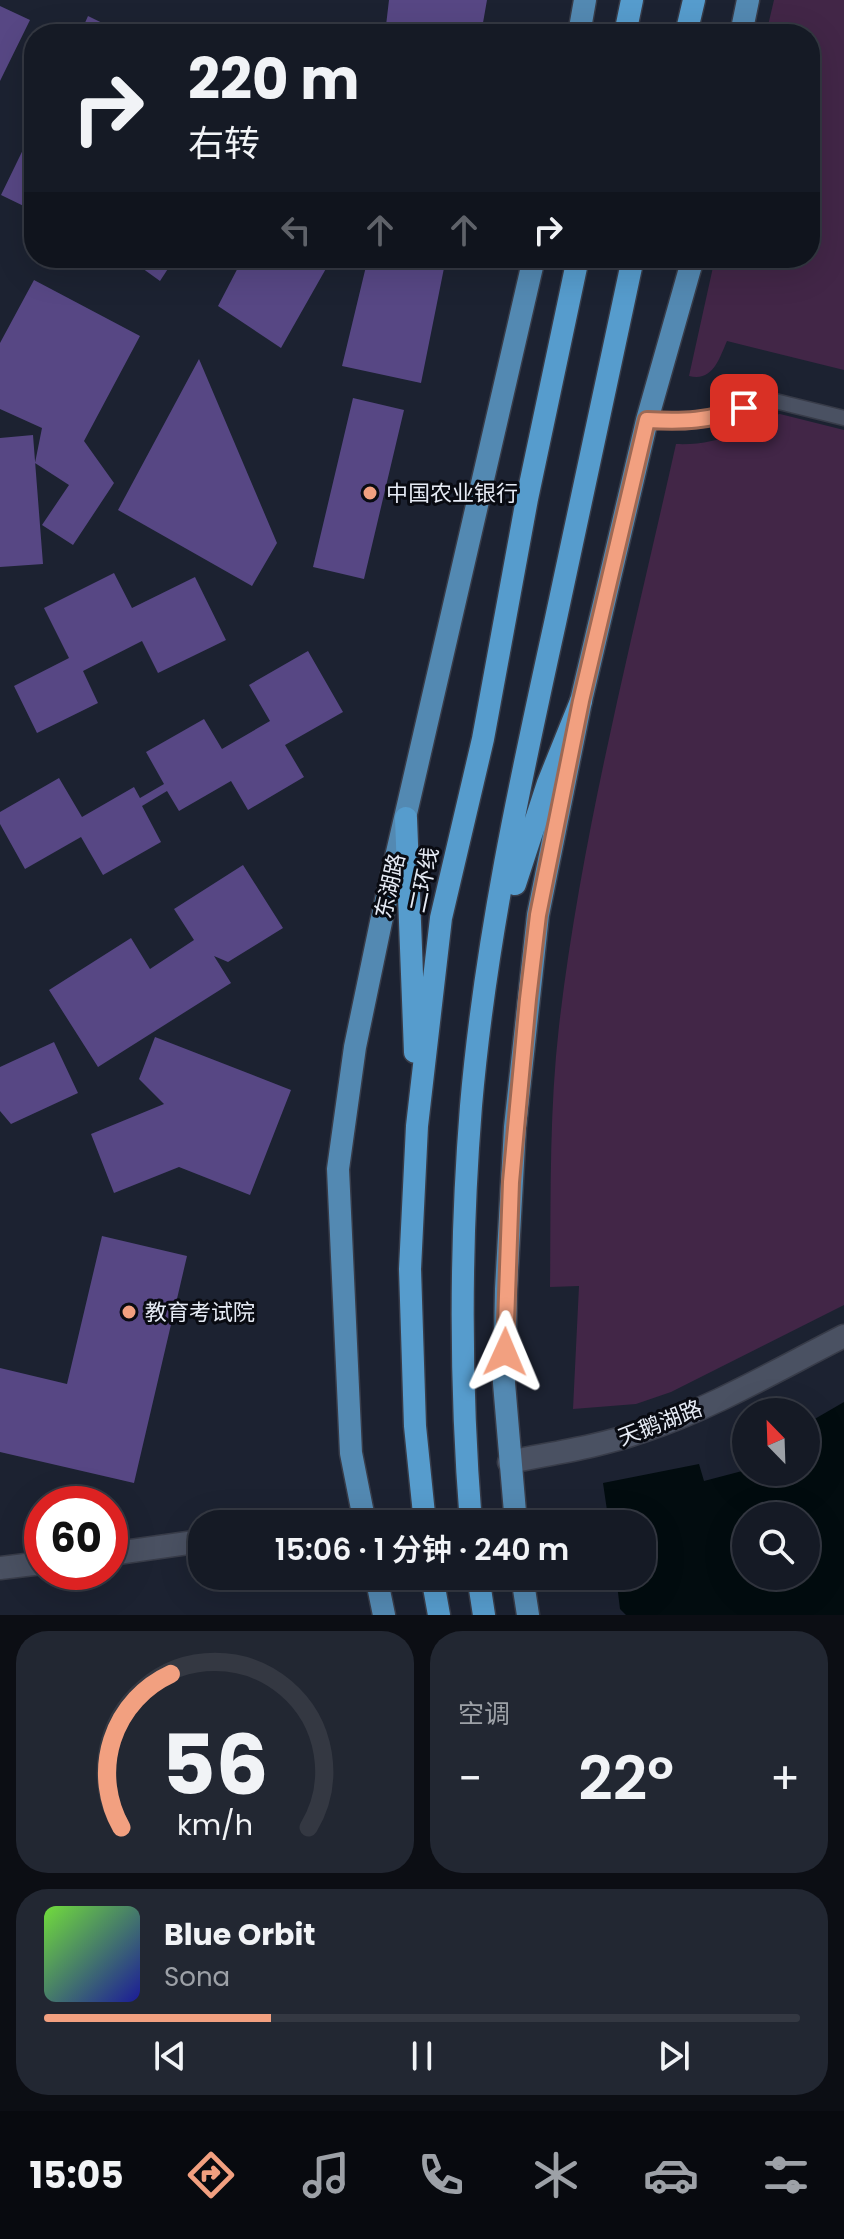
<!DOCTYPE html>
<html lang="zh">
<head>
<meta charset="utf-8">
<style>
	:root { --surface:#151a25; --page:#222732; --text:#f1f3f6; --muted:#9da1a7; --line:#343842; --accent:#f2a080 }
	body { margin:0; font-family:Poppins,"Noto Sans SC",sans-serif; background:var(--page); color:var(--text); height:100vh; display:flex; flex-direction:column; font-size:30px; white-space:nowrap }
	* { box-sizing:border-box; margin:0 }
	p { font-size:26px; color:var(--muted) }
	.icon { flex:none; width:44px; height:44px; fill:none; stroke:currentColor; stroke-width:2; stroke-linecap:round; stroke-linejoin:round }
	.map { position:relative; height:1615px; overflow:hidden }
	.side { display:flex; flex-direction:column; gap:16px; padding:16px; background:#0c0e14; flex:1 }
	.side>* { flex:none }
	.top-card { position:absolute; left:24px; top:24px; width:796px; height:244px; border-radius:32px; box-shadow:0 8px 32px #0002,0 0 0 2px var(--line); background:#151a25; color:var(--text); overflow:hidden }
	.needle { width:52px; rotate:337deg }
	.buttons { position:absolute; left:732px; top:1398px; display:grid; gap:16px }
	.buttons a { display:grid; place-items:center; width:88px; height:88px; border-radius:50%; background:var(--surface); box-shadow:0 8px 32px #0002,0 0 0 2px var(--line); font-size:40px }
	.speed { position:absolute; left:24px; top:1486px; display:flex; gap:16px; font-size:40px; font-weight:700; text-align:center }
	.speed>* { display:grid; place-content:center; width:104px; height:104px; border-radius:50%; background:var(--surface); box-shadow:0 8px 32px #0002,0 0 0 2px var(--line); line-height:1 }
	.speed .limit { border:12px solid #d22; background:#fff; color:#111 }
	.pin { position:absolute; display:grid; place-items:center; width:68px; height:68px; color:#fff; margin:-34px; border-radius:16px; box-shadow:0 4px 12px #0006 }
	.me { position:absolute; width:88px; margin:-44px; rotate:1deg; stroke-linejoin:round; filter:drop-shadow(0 0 6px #0008) }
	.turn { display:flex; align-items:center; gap:28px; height:168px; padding:0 32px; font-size:36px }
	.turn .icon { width:104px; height:104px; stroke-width:2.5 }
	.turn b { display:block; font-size:56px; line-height:68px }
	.lanes { display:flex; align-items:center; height:76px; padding:0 32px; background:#0003; justify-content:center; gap:40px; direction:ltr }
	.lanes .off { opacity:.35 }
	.big { font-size:60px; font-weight:600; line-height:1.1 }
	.side .card { flex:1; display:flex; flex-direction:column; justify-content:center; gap:12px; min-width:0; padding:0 28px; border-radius:32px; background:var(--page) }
	.side .dial { align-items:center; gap:0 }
	.dial svg { height:208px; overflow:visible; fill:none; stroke:var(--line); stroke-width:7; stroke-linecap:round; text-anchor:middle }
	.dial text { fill:var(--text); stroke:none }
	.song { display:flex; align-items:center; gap:24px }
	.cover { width:96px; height:96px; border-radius:12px; background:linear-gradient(135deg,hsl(100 70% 55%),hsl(240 70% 35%)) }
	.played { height:8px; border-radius:4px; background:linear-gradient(90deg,var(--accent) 30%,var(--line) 30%) }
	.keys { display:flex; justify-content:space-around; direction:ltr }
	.heat { display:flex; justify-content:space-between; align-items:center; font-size:44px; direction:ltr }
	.side .tiles { flex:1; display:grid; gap:16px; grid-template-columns:1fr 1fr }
	.card:last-child { grid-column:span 2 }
	.trip { position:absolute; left:188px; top:1510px; width:468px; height:80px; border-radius:32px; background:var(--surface); box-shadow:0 8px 32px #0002,0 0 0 2px var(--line); font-weight:600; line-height:80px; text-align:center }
	.tabs { display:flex; height:128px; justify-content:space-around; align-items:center; background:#080a0f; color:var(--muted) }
	.tabs .icon { width:56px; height:56px }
	.tabs .active { color:var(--accent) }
	.tabs b { font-size:36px; color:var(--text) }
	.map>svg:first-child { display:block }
	.green { fill:#422647 }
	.water { fill:#020c0f; fill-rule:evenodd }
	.building { fill:#574784 }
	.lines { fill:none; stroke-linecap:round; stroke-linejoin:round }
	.service-casing { stroke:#383c49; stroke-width:17 }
	.minor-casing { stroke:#383c49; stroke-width:25 }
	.tertiary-casing { stroke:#383c49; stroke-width:25 }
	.primary-casing { stroke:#383c49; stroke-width:25 }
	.trunk-casing { stroke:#383c49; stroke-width:25 }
	.service { stroke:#4a5162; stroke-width:14 }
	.minor { stroke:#4a5162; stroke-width:22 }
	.tertiary { stroke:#4a5162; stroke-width:22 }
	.primary { stroke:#5389b2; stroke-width:22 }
	.trunk { stroke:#569ccd; stroke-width:22 }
	.route-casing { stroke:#9d6853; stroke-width:20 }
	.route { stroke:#f2a080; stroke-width:14 }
	.poi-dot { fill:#f2a080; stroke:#090b12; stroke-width:3 }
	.labels { text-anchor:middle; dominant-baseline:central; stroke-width:6; stroke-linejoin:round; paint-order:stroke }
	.poi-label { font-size:22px; fill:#e6ebf5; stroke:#090b12; text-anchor:start }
	.street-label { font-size:22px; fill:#e6ebf5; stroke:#090b12 }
</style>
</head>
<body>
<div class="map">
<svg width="844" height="1615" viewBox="0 0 844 1615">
	<rect width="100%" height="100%" fill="#1c2231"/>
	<path class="green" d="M774,0h70v370l-117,-29c-8,18 -14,41 -38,35l26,-118h95v-224h-44z
		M780,414l64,16v875l-173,87 -35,12 -63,5 6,-123 -29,1c1,-87 -1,-174 9,-261 23,-196 74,-389 117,-582 22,1 43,-3 63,-12 14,-7 25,-15 41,-18z"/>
	<path class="water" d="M844,1402v213h-218l-6,-6 -4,-33h26v-52h-33l-6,-41 96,-19 5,17 42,-11v2h60v-48zM746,1516h60v60h-60z"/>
	<path class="building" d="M389,0h98l-6,34h-96z
		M0,6l30,14 -30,61z
		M88,16l37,18h-45z
		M34,127v84l-33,-16z
		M128,258h47l-15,23z
		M243,258h89l-51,90 -63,-42z
		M368,258h78l-25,125 -79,-17z
		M34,280l106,56 -56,105 30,42 -41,62 -31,-20 27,-40 -34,-22 7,-35 -42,-19v-66z
		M199,359l78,184 -25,43 -134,-76z
		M353,398l51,12 -40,169 -51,-12z
		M33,435l10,129 -43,3v-129z
		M114,573l18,35 63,-31 31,63 -68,33 -16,-32 -59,30 15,32 -61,30 -23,-47 55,-28 -25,-50z
		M308,651l35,61 -58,33 19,32 -56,33 -17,-29 -52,30 -12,-20 -25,15 19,36 -58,33 -22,-38 -56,32 -25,-45v-12l59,-34 23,39 52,-30 6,11 24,-14 -18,-32 58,-33 18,30 48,-28 -21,-36z
		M243,865l40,63 -55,34 -14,-6 17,27 -133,84 -49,-77 82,-52 19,31 44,-29 -20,-31z
		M155,1037l136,53 -41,105 -71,-28 -65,26 -23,-59 73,-30 -25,-25z
		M54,1042l24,51 -67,31 -11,-13v-44z
		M102,1236l85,20 -53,227 -134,-31v-84l67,16z"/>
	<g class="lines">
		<g class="service-casing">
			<path id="service" d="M647,420l37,2 25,-3 51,-16 15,-2 69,17"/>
		</g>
		<g class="minor-casing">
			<path id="minor" d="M509,1462c44,-9 89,-15 131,-30 71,-23 137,-62 204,-96"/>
		</g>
		<g class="tertiary-casing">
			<path id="tertiary" d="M331,1524l34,-5
				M110,1554l92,-13
				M0,1568l42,-5"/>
		</g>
		<g class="primary-casing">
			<path id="primary" d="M579,34l6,-34
				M741,34l7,-34
				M365,1524l-14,-71 -13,-284 17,-122 26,-125 153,-664
				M516,1524l-12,-141 2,-94 9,-162 23,-212 43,-214 66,-281 46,-162
				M376,1576l8,39
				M522,1576l6,39"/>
		</g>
		<g class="trunk-casing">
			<path id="trunk" d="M625,34l7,-34
				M686,34l8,-34
				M406,818l9,234
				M515,884l33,-101 33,-82
				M425,1524l-10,-98 -5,-157 7,-143 24,-208 42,-179 44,-240 51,-241
				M471,1524c-11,-138 -11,-280 0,-418 14,-163 49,-324 84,-483 26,-121 52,-243 78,-365
				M432,1576l7,39
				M478,1576l6,39"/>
		</g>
		<use href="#service" class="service"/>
		<use href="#minor" class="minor"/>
		<use href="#tertiary" class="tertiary"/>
		<use href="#primary" class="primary"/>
		<use href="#trunk" class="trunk"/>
	</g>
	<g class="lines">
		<g class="route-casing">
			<path id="route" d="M505,1352l6,-170 17,-183 10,-84 43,-214 66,-281c37,2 62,1 97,-12"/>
		</g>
		<use href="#route" class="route"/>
	</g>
	<g class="poi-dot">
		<circle cx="370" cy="493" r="8"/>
		<circle cx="129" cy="1312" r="8"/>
	</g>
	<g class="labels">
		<g class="poi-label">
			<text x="386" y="493">中国农业银行</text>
			<text x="145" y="1312">教育考试院</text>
		</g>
		<g class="street-label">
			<text transform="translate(424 880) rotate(-78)">二环线</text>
			<text transform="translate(390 886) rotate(-77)">东湖路</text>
			<text transform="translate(660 1423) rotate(-21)">天鹅湖路</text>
		</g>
	</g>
</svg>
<div class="buttons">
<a><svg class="needle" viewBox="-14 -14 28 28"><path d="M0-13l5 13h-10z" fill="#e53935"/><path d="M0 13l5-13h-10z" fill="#9da1a7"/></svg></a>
<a><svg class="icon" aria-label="search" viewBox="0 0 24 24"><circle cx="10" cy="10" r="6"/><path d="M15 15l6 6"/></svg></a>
</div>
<div class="speed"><div class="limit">60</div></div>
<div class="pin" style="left:744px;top:408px;background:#d93025"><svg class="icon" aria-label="arrive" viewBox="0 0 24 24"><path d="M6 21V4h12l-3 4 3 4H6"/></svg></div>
<svg class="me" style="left:505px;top:1352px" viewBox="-20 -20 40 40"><path d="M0-17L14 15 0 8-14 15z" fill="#f2a080" stroke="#fff" stroke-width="4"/></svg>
<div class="trip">15:06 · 1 分钟 · 240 m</div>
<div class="top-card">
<div class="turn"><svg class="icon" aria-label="right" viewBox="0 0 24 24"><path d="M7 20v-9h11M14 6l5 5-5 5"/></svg><div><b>220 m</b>右转</div></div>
<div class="lanes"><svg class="icon off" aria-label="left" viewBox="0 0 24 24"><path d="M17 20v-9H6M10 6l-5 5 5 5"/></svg><svg class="icon off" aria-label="ahead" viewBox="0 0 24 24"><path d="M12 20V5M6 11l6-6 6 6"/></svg><svg class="icon off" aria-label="ahead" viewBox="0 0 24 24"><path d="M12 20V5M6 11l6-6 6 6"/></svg><svg class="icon" aria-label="right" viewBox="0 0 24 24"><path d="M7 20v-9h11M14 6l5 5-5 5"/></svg></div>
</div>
</div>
<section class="side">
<div class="tiles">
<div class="card dial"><svg viewBox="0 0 100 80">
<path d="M14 69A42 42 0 1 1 86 69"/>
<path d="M14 69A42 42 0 0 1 33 10" stroke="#f2a080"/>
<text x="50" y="56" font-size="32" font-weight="700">56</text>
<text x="50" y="72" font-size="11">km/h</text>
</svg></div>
<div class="card"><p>空调</p>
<div class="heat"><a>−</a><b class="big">22°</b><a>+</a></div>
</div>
<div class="card">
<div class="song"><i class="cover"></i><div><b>Blue Orbit</b><p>Sona</p></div></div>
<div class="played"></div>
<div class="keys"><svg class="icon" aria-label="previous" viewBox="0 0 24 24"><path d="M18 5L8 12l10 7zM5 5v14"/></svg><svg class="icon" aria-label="pause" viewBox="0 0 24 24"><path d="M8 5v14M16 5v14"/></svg><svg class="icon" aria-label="next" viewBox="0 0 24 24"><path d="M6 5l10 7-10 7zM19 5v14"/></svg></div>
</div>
</div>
</section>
<nav class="tabs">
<b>15:05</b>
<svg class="icon active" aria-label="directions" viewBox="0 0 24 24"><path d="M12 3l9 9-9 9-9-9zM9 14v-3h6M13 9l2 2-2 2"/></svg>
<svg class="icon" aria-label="music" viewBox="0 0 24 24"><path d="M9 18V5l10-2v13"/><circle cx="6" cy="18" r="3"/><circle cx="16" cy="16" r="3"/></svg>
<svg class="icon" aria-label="phone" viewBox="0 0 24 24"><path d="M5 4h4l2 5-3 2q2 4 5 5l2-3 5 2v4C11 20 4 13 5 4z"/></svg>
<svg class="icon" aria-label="climate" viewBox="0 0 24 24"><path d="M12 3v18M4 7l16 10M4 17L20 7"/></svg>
<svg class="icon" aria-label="car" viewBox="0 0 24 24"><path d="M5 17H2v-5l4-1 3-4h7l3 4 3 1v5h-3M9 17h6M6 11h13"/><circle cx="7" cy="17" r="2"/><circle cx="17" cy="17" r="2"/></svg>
<svg class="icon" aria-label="filters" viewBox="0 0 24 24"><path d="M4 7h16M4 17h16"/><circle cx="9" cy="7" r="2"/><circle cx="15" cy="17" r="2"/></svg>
</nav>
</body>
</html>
